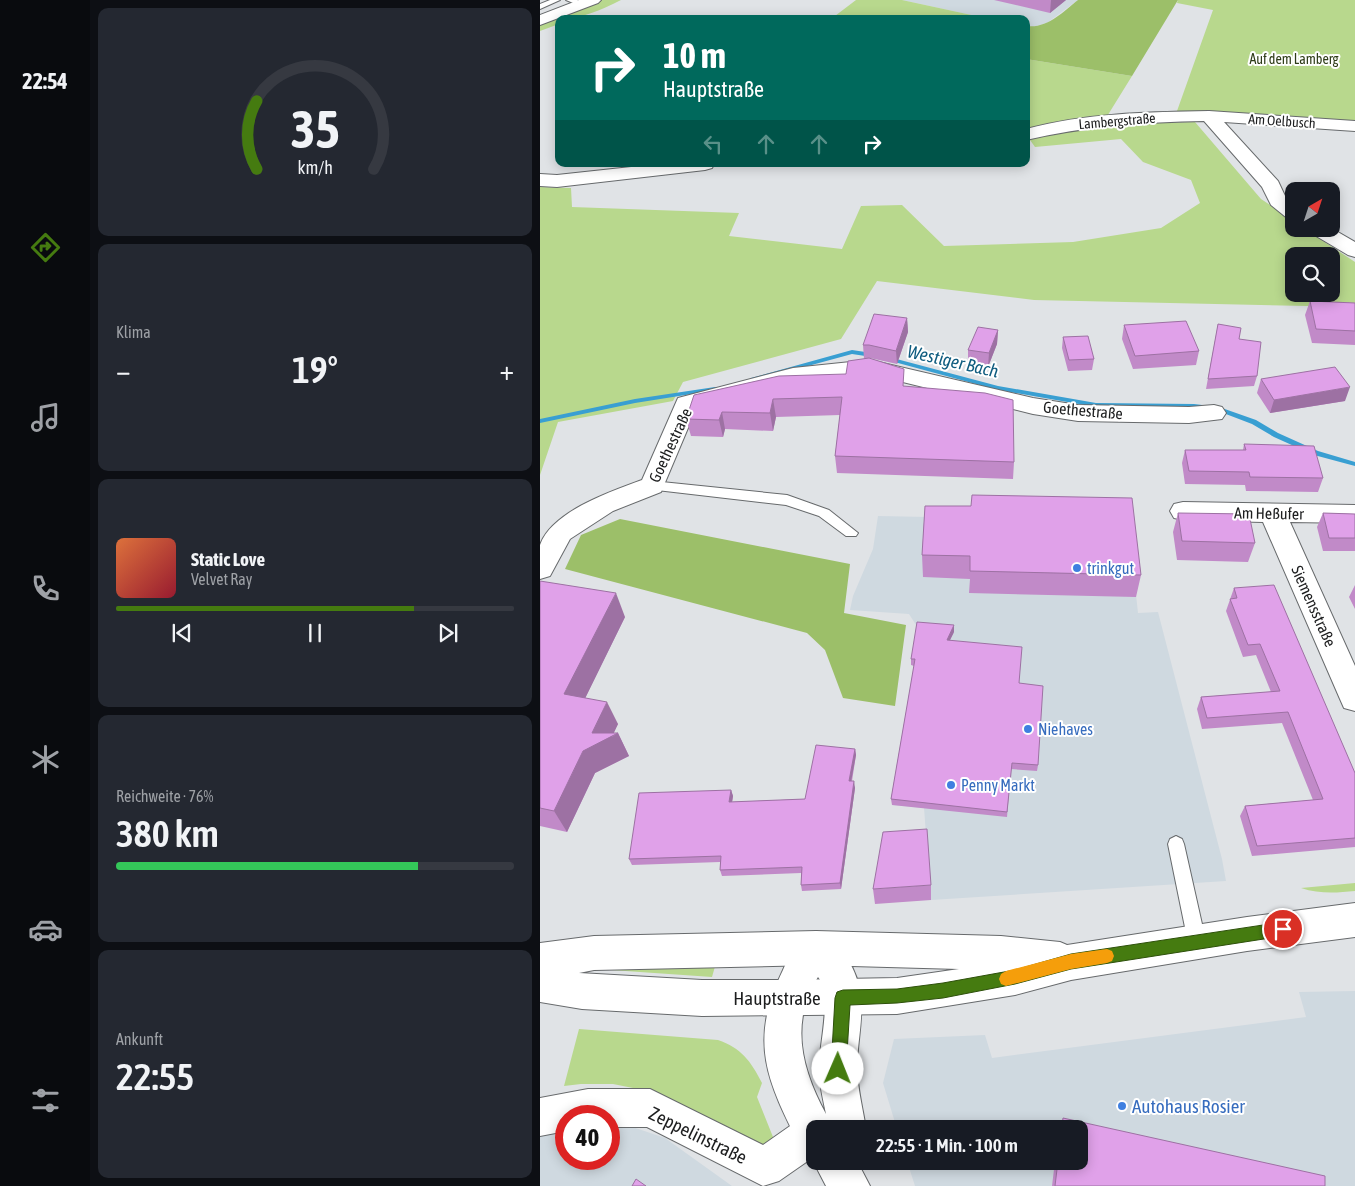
<!DOCTYPE html>
<html lang="de">
<head>
<meta charset="utf-8">
<style>
	:root { --surface:#171b24; --page:#242831; --text:#f1f3f6; --muted:#9ea1a6; --line:#363941; --accent:#457b10 }
	body { margin:0; font-family:"Asap Condensed",sans-serif; background:var(--page); color:var(--text); height:100vh; display:flex; flex-direction:column; font-size:19px; white-space:nowrap }
	* { box-sizing:border-box; margin:0 }
	p { font-size:16px; color:var(--muted) }
	.icon { flex:none; width:28px; height:28px; fill:none; stroke:currentColor; stroke-width:2; stroke-linecap:round; stroke-linejoin:round }
	.map { position:relative; flex:1; overflow:hidden }
	.drawer { display:flex; flex-direction:column; gap:8px; padding:8px; background:#0d0f14; width:450px }
	.drawer>* { flex:none }
	.hud { position:absolute; left:15px; top:15px; width:475px; height:152px; border-radius:10px; box-shadow:0 2px 12px #0003; background:#00695c; color:#fff; overflow:hidden }
	.needle { width:32px; rotate:39deg }
	.buttons { position:absolute; left:745px; top:182px; display:grid; gap:10px }
	.buttons a { display:grid; place-items:center; width:55px; height:55px; border-radius:10px; background:var(--surface); box-shadow:0 2px 12px #0003; font-size:25px }
	.speed { position:absolute; left:15px; top:1105px; display:flex; gap:10px; font-size:25px; font-weight:700; text-align:center }
	.speed>* { display:grid; place-content:center; width:65px; height:65px; border-radius:50%; background:var(--surface); box-shadow:0 2px 12px #0003; line-height:1 }
	.speed .limit { border:8px solid #d22; background:#fff; color:#111 }
	.pin { position:absolute; display:grid; place-items:center; width:42px; height:42px; color:#fff; margin:-21px; border:2px solid #fff; border-radius:50%; box-shadow:0 1px 5px #0007 }
	.me { position:absolute; width:55px; margin:-28px; rotate:1deg; stroke-linejoin:round; filter:drop-shadow(0 0 4px #0008) }
	.turn { display:flex; align-items:center; gap:18px; height:105px; padding:0 25px; font-size:22px }
	.turn .icon { width:65px; height:65px; stroke-width:2.5 }
	.turn b { display:block; font-size:35px; line-height:42px }
	.lanes { display:flex; align-items:center; height:48px; padding:0 25px; background:#0003; justify-content:center; gap:25px; direction:ltr }
	.lanes .off { opacity:.35 }
	.big { font-size:38px; font-weight:600; line-height:1.1 }
	.drawer .widget { flex:1; display:flex; flex-direction:column; justify-content:center; gap:8px; min-width:0; padding:0 18px; border-radius:10px; background:var(--page) }
	.drawer .dial { align-items:center; gap:0 }
	.dial svg { height:130px; overflow:visible; fill:none; stroke:var(--line); stroke-width:7; stroke-linecap:round; text-anchor:middle }
	.dial text { fill:var(--text); stroke:none }
	.song { display:flex; align-items:center; gap:15px }
	.cover { width:60px; height:60px; border-radius:8px; background:linear-gradient(135deg,hsl(20 70% 55%),hsl(350 70% 35%)) }
	.played { height:5px; border-radius:2px; background:linear-gradient(90deg,var(--accent) 75%,var(--line) 75%) }
	.keys { display:flex; justify-content:space-around; direction:ltr }
	.heat { display:flex; justify-content:space-between; align-items:center; font-size:28px; direction:ltr }
	.charge { height:8px; border-radius:4px; background:linear-gradient(90deg,#34c759 76%,var(--line) 0) }
	.trip { position:absolute; left:266px; top:1120px; width:282px; height:50px; border-radius:10px; background:var(--surface); box-shadow:0 2px 12px #0003; font-weight:600; line-height:50px; text-align:center }
	main { display:flex; flex:1; min-height:0 }
	.menu { display:flex; flex-direction:column; width:90px; justify-content:space-around; align-items:center; background:#090b0e; color:var(--muted) }
	.menu .icon { width:35px; height:35px }
	.menu .current { color:var(--accent) }
	.menu b { font-size:22px; color:var(--text) }
	.map>svg:first-child { display:block }
	.built { fill:#cfd9e0 }
	.green { fill:#b8d88d; fill-rule:evenodd }
	.forest { fill:#9cbf69 }
	.lines { fill:none; stroke-linecap:round; stroke-linejoin:round }
	.stream { fill:#399fd2; fill-rule:evenodd }
	.service-casing { stroke:#676a6c; stroke-width:2 }
	.minor-casing { stroke:#676a6c; stroke-width:2 }
	.tertiary-casing { stroke:#676a6c; stroke-width:2 }
	.secondary-casing { stroke:#676a6c; stroke-width:2 }
	.service { fill:#fff; fill-rule:evenodd }
	.minor { fill:#fff; fill-rule:evenodd }
	.tertiary { fill:#fff; fill-rule:evenodd }
	.secondary { fill:#fff; fill-rule:evenodd }
	.wall { fill:#c18ac8 }
	.shaded-wall { fill:#9d71a3 }
	.building { fill:#e0a1e9; stroke:#9d71a3 }
	.route { fill:#457b10; stroke:#2d500a }
	.slow { fill:#f59e0b }
	.shop-dot { fill:#3f7fe0; stroke:#fff; stroke-width:2 }
	.labels { text-anchor:middle; dominant-baseline:central; stroke-width:4; stroke-linejoin:round; paint-order:stroke }
	.far-park-label { font-size:14px; fill:#2d3b17; stroke:#fff }
	.far-street-label { font-size:14px; fill:#1d1e1f; stroke:#fff }
	.street-label { font-size:16px; fill:#1d1e1f; stroke:#fff }
	.shop-label { font-size:16px; fill:#366cbe; stroke:#fff; text-anchor:start }
	.water-label { font-size:18px; font-style:italic; fill:#0f5c7f; stroke:#fff }
	.near-street-label { font-size:19px; fill:#1d1e1f; stroke:#fff }
	.near-shop-label { font-size:19px; fill:#366cbe; stroke:#fff; text-anchor:start }
</style>
</head>
<body>
<main>
<nav class="menu">
<b>22:54</b>
<svg class="icon current" aria-label="directions" viewBox="0 0 24 24"><path d="M12 3l9 9-9 9-9-9zM9 14v-3h6M13 9l2 2-2 2"/></svg>
<svg class="icon" aria-label="music" viewBox="0 0 24 24"><path d="M9 18V5l10-2v13"/><circle cx="6" cy="18" r="3"/><circle cx="16" cy="16" r="3"/></svg>
<svg class="icon" aria-label="phone" viewBox="0 0 24 24"><path d="M5 4h4l2 5-3 2q2 4 5 5l2-3 5 2v4C11 20 4 13 5 4z"/></svg>
<svg class="icon" aria-label="climate" viewBox="0 0 24 24"><path d="M12 3v18M4 7l16 10M4 17L20 7"/></svg>
<svg class="icon" aria-label="car" viewBox="0 0 24 24"><path d="M5 17H2v-5l4-1 3-4h7l3 4 3 1v5h-3M9 17h6M6 11h13"/><circle cx="7" cy="17" r="2"/><circle cx="17" cy="17" r="2"/></svg>
<svg class="icon" aria-label="filters" viewBox="0 0 24 24"><path d="M4 7h16M4 17h16"/><circle cx="9" cy="7" r="2"/><circle cx="15" cy="17" r="2"/></svg>
</nav>
<section class="drawer">
<div class="widget dial"><svg viewBox="0 0 100 80">
<path d="M14 69A42 42 0 1 1 86 69"/>
<path d="M14 69A42 42 0 0 1 14 27" stroke="#457b10"/>
<text x="50" y="56" font-size="32" font-weight="700">35</text>
<text x="50" y="72" font-size="11">km/h</text>
</svg></div>
<div class="widget"><p>Klima</p>
<div class="heat"><a>−</a><b class="big">19°</b><a>+</a></div>
</div>
<div class="widget">
<div class="song"><i class="cover"></i><div><b>Static Love</b><p>Velvet Ray</p></div></div>
<div class="played"></div>
<div class="keys"><svg class="icon" aria-label="previous" viewBox="0 0 24 24"><path d="M18 5L8 12l10 7zM5 5v14"/></svg><svg class="icon" aria-label="pause" viewBox="0 0 24 24"><path d="M8 5v14M16 5v14"/></svg><svg class="icon" aria-label="next" viewBox="0 0 24 24"><path d="M6 5l10 7-10 7zM19 5v14"/></svg></div>
</div>
<div class="widget"><p>Reichweite · 76%</p><b class="big">380 km</b><div class="charge"></div></div>
<div class="widget"><p>Ankunft</p><b class="big">22:55</b></div>
</section>
<div class="map">
<svg width="815" height="1186" viewBox="0 0 815 1186">
	<rect width="100%" height="100%" fill="#e0e3e6"/>
	<path class="built" d="M362,0h176l-31,23 -14,4 -7,-1v-7h-36z
		M338,516l250,5 10,92 20,-1 64,247 4,22 -295,19 -7,-92 -32,-3 23,-139 3,-38 -9,-14 -59,-4 3,-14 20,-47z
		M815,991v195h-440l-8,-25h173v-32h-183l-14,-46 11,-44 91,-4 7,23 314,-41 -7,-25z
		M69,1119l56,19 67,48h-192v-57l26,-4v34h43z"/>
	<path class="green" d="M58,0h23c-20,10 -40,19 -62,19v5l-19,7v-9z
		M316,0h46l88,19h-159z
		M638,0h177v123l-178,-12 36,-101 -36,-7z
		M486,59l106,17 -26,42 -62,6 -18,6z
		M655,122l66,77 33,22v8h11l50,33v45l-321,-7 -157,-19 -36,58 -158,43 -10,19 -115,21 -18,53v-288l31,1 1,19 167,6 -10,23 113,13 19,-43 41,-1 42,41 129,-4 88,-14 39,-25 -9,-23 -48,-18 -22,-23 -86,8 -5,-7c52,-19 110,-16 165,-18zM754,256h37v38h-37z
		M815,883v8c-19,2 -36,3 -54,-3z
		M176,963l-4,14 -101,-7 -4,-4z
		M39,1029l139,11c23,8 33,21 44,43l-5,14 20,50 -7,3 -127,-60 -30,-6h-32l-17,2z"/>
	<path class="forest" d="M538,0h100l-46,76 -106,-17v-33c21,3 37,-14 52,-26z
		M80,519l230,45 -6,49 62,12 -11,81 -52,-8 -18,-48 -18,-17 -242,-64 16,-34z"/>
	<g class="lines">
		<path class="stream" d="M312,350l20,3 3,2 -3,2 -20,-3 -99,27 -3,-2 1,-1z
			M349,357l109,29 98,17 98,1 25,3 37,13 22,13 40,18 37,11v4l-41,-11 -40,-18 -22,-13 -34,-13 -24,-3 -98,-1 -98,-17 -111,-30 -1,-1z
			M175,387l2,1v2l-82,13 -95,20v-4l95,-20z"/>
		<g class="service-casing">
			<path id="service" d="M10,0h10l-20,9v-5z
				M26,0h11l10,5 -4,2z
				M112,481l135,14 42,15 29,23 -2,3h-10l-27,-20 -33,-11 -138,-16 -2,-3 2,-3z
				M636,836l6,3 2,5 22,98 -3,6 -6,3 -6,-3 -3,-6 -20,-98 2,-5z"/>
		</g>
		<g class="minor-casing">
			<path id="minor" d="M39,0h22l-3,3 -58,22v-10z
				M669,111l146,10v10l-131,-9 54,59 8,17 8,6v16l-7,-2 -16,-13 -9,-18 -58,-66c-60,1 -119,5 -178,19v-11c59,-16 122,-17 183,-18z
				M119,164h55l-2,4 -7,2 -148,17 -17,-1v-12l17,1z
				M791,228l24,14v15l-7,-2 -37,-22 -3,-4z
				M330,360l163,38 45,7 111,2 25,-2 8,2 4,6 -4,6 -33,4 -111,-2 -45,-7 -163,-40 -77,8 -97,27 -35,83 -48,19 -43,28 -20,37 -10,3c0,-10 0,-25 0,-34 12,-34 72,-54 102,-65l36,-82 115,-30z
				M643,502l172,3v18l-65,-1 65,144v45l-11,-3 -4,-9 -77,-177 -80,-2 -9,-2 -4,-7 4,-7z
				M48,1089h62l113,56 37,-26 14,-5 14,5 4,10h-17v27l-36,25 -16,5 -116,-59h-38v-11h-43v15l-26,5v-38z"/>
		</g>
		<g class="tertiary-casing">
			<path id="tertiary" d="M276,931c26,11 42,39 45,67 2,23 -4,47 -4,69 0,20 6,42 9,62h-51v24l-14,-5c-34,-67 -53,-106 -18,-178 8,-17 15,-32 33,-39zM278,977c15,18 1,68 1,91 0,15 4,31 7,46 -24,-44 -37,-91 -8,-137z
				M275,1157v4h42l13,25h-44l-13,-25z"/>
		</g>
		<g class="secondary-casing">
			<path id="secondary" d="M815,903v34l-108,14 -176,29 -56,15 -118,19 -195,2 -120,-7 -42,-7v-59l54,-7 222,-5 185,5 59,6 7,3 180,-28zM276,965l143,4 -62,9 -110,2h-85l-123,-7 15,-3z"/>
		</g>
		<use href="#service" class="service"/>
		<use href="#minor" class="minor"/>
		<use href="#tertiary" class="tertiary"/>
		<use href="#secondary" class="secondary"/>
	</g>
	<path class="wall" d="M454,0h72l-16,13z
		M770,301l45,2v42l-43,-2 -7,-28z
		M367,318l1,14 -11,32 -27,-6 -6,1 -1,-14z
		M678,324l21,15 18,37 -3,10 -48,3z
		M584,325l75,26 -3,14 -63,4 -11,-30z
		M458,330l-1,14 -9,23 -20,-4v-13z
		M523,337l31,22 -2,11 -24,1 -6,-23z
		M306,374l58,12 110,76 -1,17 -176,-6 -2,-17 5,-41 -64,2 -3,14 -48,-2 -2,8 -32,-1 -5,-17z
		M721,379l84,22 -75,12 -13,-20z
		M704,444l79,34 -5,14 -72,-1 -1,-6 -60,-1 -3,-21 3,-13h58z
		M385,506l216,69 -5,22 -167,-4 1,-14 -47,-2 -1,-22z
		M638,513l77,30 -7,19 -71,-2 -4,-28z
		M783,513l32,1v37h-32l-6,-24z
		M0,581l85,36 -40,81 33,26 -5,9h5l11,23 -34,17 -28,59 -27,-6z
		M815,585v24l-6,-12z
		M694,588l121,185v74l-103,9 -12,-40 5,-10 68,-6 -31,-77 -80,6 -5,-20 4,-12 70,-5 -15,-37 -13,2 -17,-46z
		M414,632l-4,8 69,43 19,82 -1,6 -26,-2 -4,48 -115,-12 -1,-6 23,-133 -3,-1v-6z
		M315,749l1,6 -4,26 3,7 -14,101 -39,2 -1,-6v-12l-79,3 -2,-6v-8l-88,3 -3,-6 102,-69 2,6 -1,6 73,-3z
		M391,885v15l-56,4 -2,-15z
		M523,1118l262,68h-273l3,-25h25v-32h-20z"/>
	<path class="shaded-wall" d="M511,0h15l-16,13z
		M367,318l1,14 -11,32 -1,-13z
		M458,330l-1,14 -9,23 1,-14z
		M810,387l-5,14 -75,12 4,-13z
		M233,399l3,18 -3,14 -3,-18z
		M182,412l3,17 -2,8 -4,-17z
		M76,593l9,24 -49,100 -12,-23z
		M414,625v7l-7,14v-6z
		M67,702l11,22 -6,13 6,-4 11,23 -34,17 -28,59 -13,-21z
		M315,749l1,6 -6,32 -1,-6z
		M314,781l1,7 -14,101 -1,-6z
		M191,790l2,6 -2,13 -2,-7z"/>
	<path class="building" d="M770,301l45,2v28l-39,-2z
		M334,314l33,4 -11,33 -27,-6h-6z
		M646,321l13,30 -64,5 -11,-31z
		M678,324l23,4 -2,11 22,3 -4,34 -49,3z
		M438,327l20,3 -9,23 -21,-3z
		M548,336l6,23 -25,1 -6,-23z
		M329,358l35,11 -1,17 82,7 28,7 1,62 -179,-6 7,-59 -69,2 -3,14 -48,-1 -3,8 -33,-1 8,-24 85,-19 67,-2 2,-13z
		M795,367l15,20 -76,13 -13,-21z
		M704,444l70,2 9,32 -73,-1 -1,-5 -60,-1 -4,-21h61z
		M432,495l160,3 9,77 -171,-4v-15l-48,-1 3,-49h46z
		M638,513l71,1 6,29 -73,-2z
		M783,513l32,1v24h-26z
		M0,581l76,12 -52,101 43,8 -15,31h26l-35,18 -29,60 -14,-3z
		M734,585l81,188v65l-98,8 -12,-40 78,-7 -35,-87 -81,6 -6,-21 79,-6 -20,-47 -12,1 -18,-46 7,-1 -3,-10z
		M377,622l37,3 -7,15 75,7 -3,36 24,3 -5,79 -26,-2 -5,49 -116,-13 24,-140h-4z
		M276,745l39,4 -6,32h5l-14,102 -39,2 1,-18 -82,3 1,-14 -92,3 10,-66 92,-3 -2,12 76,-3z
		M387,829l4,56 -58,4 10,-57z
		M523,1118l262,58v10h-270l3,-25h22v-32h-18z
		M96,1179l10,7h-14z"/>
	<path class="route" d="M743,922l5,2 2,5 -2,5 -5,2 -212,33 -56,15 -72,14 -46,5 -47,2 -4,64 -2,6 -6,2 -5,-2 -2,-6 4,-71 2,-6 6,-2 54,-1 46,-6 72,-13 56,-16z"/>
	<path class="slow" d="M567,949l5,2 2,5 -2,5 -5,2 -36,6 -65,17 -5,-2 -2,-5 2,-5 5,-3 65,-17z"/>
	<g class="shop-dot">
		<circle cx="537" cy="568" r="5"/>
		<circle cx="488" cy="729" r="5"/>
		<circle cx="411" cy="785" r="5"/>
		<circle cx="582" cy="1106" r="5"/>
	</g>
	<g class="labels">
		<g class="far-park-label">
			<text x="754" y="59">Auf dem Lamberg</text>
		</g>
		<g class="far-street-label">
			<text transform="translate(577 121) rotate(-5)">Lambergstraße</text>
			<text transform="translate(742 121) rotate(4)">Am Oelbusch</text>
		</g>
		<g class="street-label">
			<text transform="translate(543 410) rotate(5)">Goethestraße</text>
			<text transform="translate(130 445) rotate(-65)">Goethestraße</text>
			<text transform="translate(729 513) rotate(1)">Am Heßufer</text>
			<text transform="translate(774 606) rotate(66)">Siemensstraße</text>
		</g>
		<g class="shop-label">
			<text x="547" y="568">trinkgut</text>
			<text x="498" y="729">Niehaves</text>
			<text x="421" y="785">Penny Markt</text>
		</g>
		<g class="water-label">
			<text transform="translate(413 361) rotate(13)">Westiger Bach</text>
		</g>
		<g class="near-street-label">
			<text x="237" y="998">Hauptstraße</text>
			<text transform="translate(158 1135) rotate(26)">Zeppelinstraße</text>
		</g>
		<g class="near-shop-label">
			<text x="592" y="1106">Autohaus Rosier</text>
		</g>
	</g>
</svg>
<div class="buttons">
<a><svg class="needle" viewBox="-14 -14 28 28"><path d="M0-13l5 13h-10z" fill="#e53935"/><path d="M0 13l5-13h-10z" fill="#9ea1a6"/></svg></a>
<a><svg class="icon" aria-label="search" viewBox="0 0 24 24"><circle cx="10" cy="10" r="6"/><path d="M15 15l6 6"/></svg></a>
</div>
<div class="speed"><div class="limit">40</div></div>
<div class="pin" style="left:743px;top:929px;background:#d93025"><svg class="icon" aria-label="arrive" viewBox="0 0 24 24"><path d="M6 21V4h12l-3 4 3 4H6"/></svg></div>
<svg class="me" style="left:298px;top:1069px" viewBox="-20 -20 40 40"><circle r="19" fill="#fff"/><path d="M0-13L10 11 0 6-10 11z" fill="#457b10"/></svg>
<div class="trip">22:55 · 1 Min. · 100 m</div>
<div class="hud">
<div class="turn"><svg class="icon" aria-label="right" viewBox="0 0 24 24"><path d="M7 20v-9h11M14 6l5 5-5 5"/></svg><div><b>10 m</b>Hauptstraße</div></div>
<div class="lanes"><svg class="icon off" aria-label="left" viewBox="0 0 24 24"><path d="M17 20v-9H6M10 6l-5 5 5 5"/></svg><svg class="icon off" aria-label="ahead" viewBox="0 0 24 24"><path d="M12 20V5M6 11l6-6 6 6"/></svg><svg class="icon off" aria-label="ahead" viewBox="0 0 24 24"><path d="M12 20V5M6 11l6-6 6 6"/></svg><svg class="icon" aria-label="right" viewBox="0 0 24 24"><path d="M7 20v-9h11M14 6l5 5-5 5"/></svg></div>
</div>
</div>
</main>
</body>
</html>
